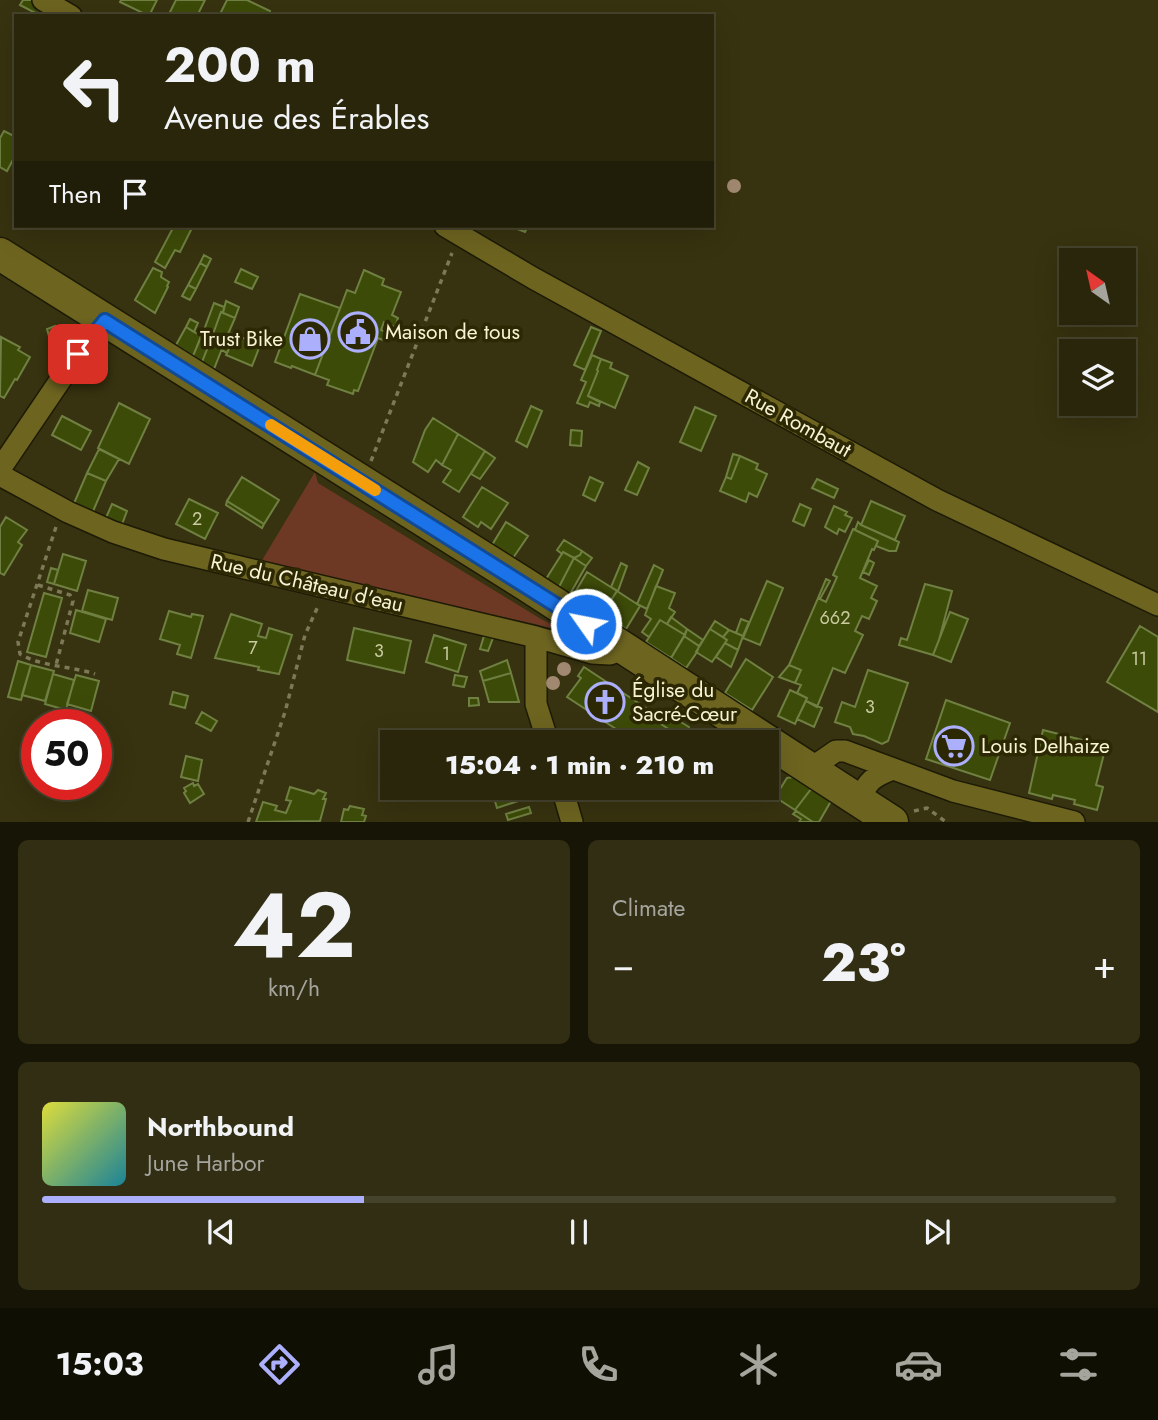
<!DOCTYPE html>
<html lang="en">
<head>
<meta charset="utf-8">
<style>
	:root { --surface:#29260b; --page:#312e14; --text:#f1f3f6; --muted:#a5a59d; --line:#45432c; --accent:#acaffb }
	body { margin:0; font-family:Jost,sans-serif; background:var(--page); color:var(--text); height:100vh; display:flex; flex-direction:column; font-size:26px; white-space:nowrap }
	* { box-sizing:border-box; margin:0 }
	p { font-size:23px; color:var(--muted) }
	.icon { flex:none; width:38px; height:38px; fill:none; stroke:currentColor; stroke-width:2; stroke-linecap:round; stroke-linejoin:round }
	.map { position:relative; height:822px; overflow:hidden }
	.side { display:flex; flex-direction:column; gap:18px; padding:18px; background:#171506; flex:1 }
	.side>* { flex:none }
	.guide { position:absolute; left:14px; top:14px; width:700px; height:214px; border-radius:0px; box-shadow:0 7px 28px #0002,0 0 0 2px var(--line); background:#29260b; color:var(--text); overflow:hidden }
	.needle { width:46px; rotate:326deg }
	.buttons { position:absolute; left:1059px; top:248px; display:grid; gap:14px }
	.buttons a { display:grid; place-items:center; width:77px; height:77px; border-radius:0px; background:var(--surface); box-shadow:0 7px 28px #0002,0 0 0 2px var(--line); font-size:35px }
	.speed { position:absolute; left:21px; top:709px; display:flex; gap:14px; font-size:35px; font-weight:700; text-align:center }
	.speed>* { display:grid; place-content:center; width:91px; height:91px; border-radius:50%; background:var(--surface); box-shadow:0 7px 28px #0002,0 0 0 2px var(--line); line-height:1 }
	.speed .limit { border:10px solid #d22; background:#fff; color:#111 }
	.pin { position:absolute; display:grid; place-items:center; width:60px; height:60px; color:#fff; margin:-30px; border-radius:14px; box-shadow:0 4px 10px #0006 }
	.me { position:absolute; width:77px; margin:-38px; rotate:303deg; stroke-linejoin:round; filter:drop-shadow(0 0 5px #0008) }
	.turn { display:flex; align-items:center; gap:24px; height:147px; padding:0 35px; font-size:32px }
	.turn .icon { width:91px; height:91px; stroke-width:2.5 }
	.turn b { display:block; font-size:49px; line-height:60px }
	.then { display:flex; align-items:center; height:66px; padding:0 35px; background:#0003; gap:14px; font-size:26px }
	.big { font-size:52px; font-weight:800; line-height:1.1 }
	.side .widget { flex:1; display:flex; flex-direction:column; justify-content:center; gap:10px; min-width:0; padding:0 24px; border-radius:10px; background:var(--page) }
	.side .dial { align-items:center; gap:0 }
	.dial b { font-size:91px; line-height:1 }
	.song { display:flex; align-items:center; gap:21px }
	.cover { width:84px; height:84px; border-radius:10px; background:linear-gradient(135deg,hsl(60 70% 55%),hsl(190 70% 35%)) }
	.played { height:7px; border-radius:4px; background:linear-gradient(90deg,var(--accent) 30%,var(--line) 30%) }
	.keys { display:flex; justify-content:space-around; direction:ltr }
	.heat { display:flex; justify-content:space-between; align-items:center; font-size:38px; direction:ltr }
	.side .tiles { flex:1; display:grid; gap:18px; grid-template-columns:1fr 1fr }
	.widget:last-child { grid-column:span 2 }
	.trip { position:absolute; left:380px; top:730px; width:399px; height:70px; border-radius:0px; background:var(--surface); box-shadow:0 7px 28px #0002,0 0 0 2px var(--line); font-weight:800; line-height:70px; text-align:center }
	.menu { display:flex; height:112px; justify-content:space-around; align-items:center; background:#100f04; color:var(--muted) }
	.menu .icon { width:49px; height:49px }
	.menu .selected { color:var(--accent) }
	.menu b { font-size:32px; color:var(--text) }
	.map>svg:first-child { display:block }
	.green { fill:#6d3924 }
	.building { fill:#3d4b08; stroke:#6f8042; stroke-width:2 }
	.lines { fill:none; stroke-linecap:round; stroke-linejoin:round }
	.minor-casing { stroke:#1d1a05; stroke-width:24 }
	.secondary-casing { stroke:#1d1a05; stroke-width:35 }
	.path { stroke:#7d7856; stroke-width:3.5; stroke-dasharray:5 5; stroke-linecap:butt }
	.minor { stroke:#6d6420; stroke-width:21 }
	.secondary { stroke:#6d6420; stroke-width:32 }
	.tree { fill:#a18870 }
	.route-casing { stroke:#114b97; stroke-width:18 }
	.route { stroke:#1a73e8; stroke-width:12 }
	.slow { stroke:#f59e0b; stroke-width:12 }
	.labels { text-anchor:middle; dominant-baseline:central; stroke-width:7; stroke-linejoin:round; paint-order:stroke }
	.number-label { font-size:18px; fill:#c9caa0 }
	.poi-label { font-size:21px; fill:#f8f4d3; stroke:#2d2804; text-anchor:start }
	.street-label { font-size:21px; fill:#f8f4d3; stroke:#2d2804 }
</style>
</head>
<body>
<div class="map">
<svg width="1158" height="822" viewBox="0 0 1158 822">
	<rect width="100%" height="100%" fill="#37320f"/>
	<path class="green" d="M315,472l3,11 223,136 24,12 -304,-69z"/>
	<path class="building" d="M23,0h12l21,16h-15l-21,-11z
		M121,0h36l-8,16 -29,-14z
		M176,0h29l-8,16h-29z
		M227,0h20l23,11 -2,5h-49z
		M4,131l12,6v17l-9,17 -7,-4v-29z
		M174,226h19l-13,26 -5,-2 -10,18 -10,-6z
		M510,226h18l-3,6z
		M204,255l7,4 -4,8 -7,-4z
		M200,263l7,4 -11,22 -8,-4z
		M153,268l9,4 -1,5 8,5 -2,4 1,1 -13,26 -20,-13z
		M241,269l17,8 -6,12 -17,-7z
		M364,270l20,9 -2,6 19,7 -9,23 6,3 -3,9 -11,-5 -3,8 7,3 -3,8 -7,-3 -20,53 -4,-1 -1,4 -26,-9 2,-5 -14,-5 32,-85 8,3z
		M188,285l8,4 -6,11 -8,-4z
		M300,294l40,14 -25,67 -23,-9 -1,2 -16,-6z
		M226,301l13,6 -4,11 -12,-5z
		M214,303l10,4 -1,6 -2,-1 -8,22 -9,-4z
		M221,312l14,6 -10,23 -12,-7z
		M190,319l8,4 -4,9 -8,-5z
		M55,326l5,14 -9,3 -4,-14z
		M186,327l15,9 -8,20 -17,-11z
		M591,327l10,4 -16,39 -11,-5z
		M204,330l9,4 -11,28 -9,-6z
		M229,333l7,2 -9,18 -5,-3z
		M213,334l12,7 -11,28 -12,-7z
		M236,335l12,5 2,-2 11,5 -9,23 -26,-11z
		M1,337l19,10 -2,3 12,7 -13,23 -2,-1 -11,19 -4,-2z
		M592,355l9,4 -4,11 1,1 -10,25 12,6 -1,4 -9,-4 -2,5 -11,-4 9,-21 -5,-2z
		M601,359l11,4 -2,5 18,8 -13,32 -27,-12 10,-25 -1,-1z
		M119,403l31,16 -21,45 -31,-16z
		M531,406l11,5 -15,36 -11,-6z
		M695,407l21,9 -15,35 -21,-9z
		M62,416l29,15 -10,19 -29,-15z
		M433,418l25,16 -16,31 -6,-5 -8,12 -15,-10 12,-32z
		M571,430l11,1 -1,15 -11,-1z
		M458,434l27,17 -26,41 -16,-10 8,-12 -9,-5z
		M99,449l20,10 -13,22 -19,-8z
		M485,451l10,7 -15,21 -9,-5z
		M733,454l7,2 -9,23 -5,-2z
		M740,456l18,8 -2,5 11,5 -10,23 -8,-4 -3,9 -26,-11 6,-14 5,2z
		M638,462l11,6 -12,27 -12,-5z
		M87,473l19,8 -15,35 -19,-8z
		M242,477l37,23 -15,24 -37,-23z
		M590,477l13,6 -8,18 -12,-6z
		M817,479l21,10 -4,9 -22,-10z
		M482,487l26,16 -17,26 -10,-7 -3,5 -15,-10z
		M189,499l29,14 -13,26 -29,-15z
		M227,501l37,23 -2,4 -36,-23z
		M871,501l34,15 -10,24 -34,-15z
		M112,504l15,7 -6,16 -16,-7z
		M800,504l11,5 -7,17 -11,-5z
		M834,506l13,6 -2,3 7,3 -7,14 -6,-3 -2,5 -12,-7z
		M6,517l21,13 -9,12 4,3 -18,30 -4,-2v-46z
		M506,522l22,14 -15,22 -21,-13z
		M858,522l3,3 38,17 -3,9h-7l-13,-5 2,-5 -23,-11z
		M853,529l25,12 -4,9 -2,-1 -12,29 17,8 -6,12 6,3 -8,18 -7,-3 -7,15 8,4 -18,38 -12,-5 -16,39 -11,-6 1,-3 -10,-5 4,-8 -6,-2 6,-13 -12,-5 29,-67 8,4 11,-25 -4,-2z
		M564,540l18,11 -2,4 -6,3 -11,-6 -1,2 -5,-4z
		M582,551l10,7 -6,8 -12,-8 6,-3z
		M563,552l11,6 -15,29 -13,-8z
		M63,554l23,7 -9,30 -23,-7z
		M574,558l12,8 -16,28 -11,-7z
		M869,560l5,3 -5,12 -6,-3z
		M621,563l6,3 -9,25 -7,-4z
		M654,565l9,5 -16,39 -10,-5z
		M51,568l7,2 -4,14 -7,-2z
		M587,572l30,19 -15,23 -29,-18z
		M826,579l4,2 -10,18 -2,-1z
		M767,581l16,7 -23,57 -17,-7z
		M925,584l27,7 -13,49 -6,15 -34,-10 2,-7 6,2z
		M656,586l19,7 -6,15 6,4 -8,12 -7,-4 -11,17 -7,-5 9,-13 -6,-4z
		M88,590l30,8 -6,22 -30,-9z
		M617,591l23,15 -14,23 -24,-15z
		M44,593l18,5 -16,59 -19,-5z
		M76,610l30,9 -7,23 -29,-9z
		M169,611l22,6 1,-3 11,2 -12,42 -14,-4 3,-9 -20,-6z
		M950,612l18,7 -17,43 -18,-7z
		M231,614l31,10 -4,12 8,2 3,-10 23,7 -13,39 -21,-4 1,-3 -44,-9z
		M671,617l16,12 -2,6 -18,-11z
		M741,619l8,3 -6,14 -7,-3z
		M660,620l25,15 -14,23 -25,-16z
		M715,621l14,9 -6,7 -13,-8z
		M1140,626l18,11v75l-51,-30z
		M354,628l57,13 -7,32 -57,-13z
		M687,629l16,11 -4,6 -15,-10z
		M710,629l17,11 -15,22 -16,-10z
		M729,630l14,6 -5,14 -13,-7 2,-3 -4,-3z
		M434,635l32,10 -8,27 -32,-10z
		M484,636l9,2 -5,13 -8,-2z
		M684,636l15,10 -2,6 -11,16 -15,-10z
		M725,643l13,7 -7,17 -15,-10z
		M746,659l27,18 -21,33 -27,-17z
		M507,660l4,13 -28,8 -3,-10z
		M18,661l13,4 -10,35 -13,-3z
		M31,665l23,6 -9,30 -23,-6z
		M789,665l12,5 -6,13 -16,-6z
		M584,667l80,53 -3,4 18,12 -4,6h-39l-69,-45 14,-19 -3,-2z
		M868,670l40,13 -20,58 -6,3 -18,-8 -11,-2 -3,-7 -15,-5 7,-20 13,5z
		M511,673l8,29h-30l-6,-21z
		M53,674l21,6 -8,30 -21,-6z
		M76,675l23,6 -8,30 -24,-7z
		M455,675l12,2 -3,10 -11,-2z
		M790,690l17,8 -12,26 -17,-8z
		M173,692l15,4 -3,12 -15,-4z
		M469,698h9l1,7 -10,1z
		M946,700l64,23 -20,57 -64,-21z
		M806,701l16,7 -8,19 -17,-8z
		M202,712l15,9 -6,10 -15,-8z
		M666,713l23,14 -7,13 1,2h-8l4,-6 -18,-12 3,-4 -2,-2z
		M1043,730l63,16 -10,39 7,2 -6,23 -23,-6 1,-4 -22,-5 -1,4 -23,-6z
		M623,733l13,9h-19z
		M186,756l16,4 -4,21 -17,-4z
		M793,777l18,12 -16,21 -20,-13 12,-19z
		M193,783l1,3 4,-2 6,10 -14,9 -6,-10 2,-2 -2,-3z
		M290,787l24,7 4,-4 8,3 -3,6h3l-6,22 -64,1 7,-20 14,4 -2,4 11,3 5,-12 -5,-1z
		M491,788h43l2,7 -39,13z
		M811,789l20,12 -12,21h-6l-18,-12z
		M350,806l14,3 -2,6 4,1 -2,6h-23l3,-13 4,1z
		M529,807l2,6 -23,7 -2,-6z
		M796,811l17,11h-14l2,-3 -8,-5z"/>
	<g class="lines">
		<g class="minor-casing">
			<path id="minor" d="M43,0l28,16
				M445,226l88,52 404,222 221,105
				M0,469l78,-115 27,-33
				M0,475l68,37 45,20 51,17 372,88 56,16 18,1 15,-6
				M536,637v67l12,38
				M810,769l26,-18h9l108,40 121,31
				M562,788l10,34
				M859,800c9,-19 13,-23 34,-31"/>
		</g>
		<g class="secondary-casing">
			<path id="secondary" d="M0,254l528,332 364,236"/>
		</g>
		<path class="path" d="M371,461l81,-208
			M56,527l-38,115 2,12c22,13 51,12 75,20
			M38,585l32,10 3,6 -17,64
			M914,811l13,-3 19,14
			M248,822l37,-110 20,-77 14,-31"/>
		<use href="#minor" class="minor"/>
		<use href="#secondary" class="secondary"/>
	</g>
	<g class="tree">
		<circle cx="734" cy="186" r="7"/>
		<circle cx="564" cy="669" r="7"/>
		<circle cx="553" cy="683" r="7"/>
	</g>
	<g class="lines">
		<g class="route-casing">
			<path id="route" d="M78,354l27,-33 481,303"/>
		</g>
		<use href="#route" class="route"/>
		<path class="slow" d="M271,425l104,65"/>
	</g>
	<defs>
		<g id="civic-ring" transform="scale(2.0125)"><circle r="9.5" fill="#2d2804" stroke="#acaffb" stroke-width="1.5"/><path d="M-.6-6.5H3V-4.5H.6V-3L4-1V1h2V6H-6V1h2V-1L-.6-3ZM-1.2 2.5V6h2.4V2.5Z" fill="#acaffb"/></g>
		<g id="shop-ring" transform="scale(2.0125)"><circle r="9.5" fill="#2d2804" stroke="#acaffb" stroke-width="1.5"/><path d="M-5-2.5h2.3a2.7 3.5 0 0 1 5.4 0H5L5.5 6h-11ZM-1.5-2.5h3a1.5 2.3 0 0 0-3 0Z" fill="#acaffb"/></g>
		<g id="church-ring" transform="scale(2.0125)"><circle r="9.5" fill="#2d2804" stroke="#acaffb" stroke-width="1.5"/><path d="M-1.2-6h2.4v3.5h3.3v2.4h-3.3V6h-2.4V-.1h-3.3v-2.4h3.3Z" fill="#acaffb"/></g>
		<g id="supermarket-ring" transform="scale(2.0125)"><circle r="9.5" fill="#2d2804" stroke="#acaffb" stroke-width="1.5"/><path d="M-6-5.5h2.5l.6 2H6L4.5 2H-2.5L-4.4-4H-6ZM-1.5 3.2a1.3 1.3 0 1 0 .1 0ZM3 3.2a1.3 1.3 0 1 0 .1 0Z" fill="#acaffb"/></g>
	</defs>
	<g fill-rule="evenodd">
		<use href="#civic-ring" x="358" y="332"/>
		<use href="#shop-ring" x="310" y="339"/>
		<use href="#church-ring" x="605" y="702"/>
		<use href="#supermarket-ring" x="954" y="746"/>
	</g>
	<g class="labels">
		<g class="number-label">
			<text x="197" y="519">2</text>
			<text x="835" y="618">662</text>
			<text x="253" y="648">7</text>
			<text x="379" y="651">3</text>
			<text x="446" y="654">1</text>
			<text x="1139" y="659">11</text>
			<text x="870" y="707">3</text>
		</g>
		<g class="poi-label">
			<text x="385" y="332">Maison de tous</text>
			<text x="283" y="339" text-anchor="end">Trust Bike</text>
			<text x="632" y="690">Église du<tspan x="632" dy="24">Sacré-Cœur</tspan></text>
			<text x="981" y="746">Louis Delhaize</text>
		</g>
		<g class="street-label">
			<text transform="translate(798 423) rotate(29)">Rue Rombaut</text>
			<text transform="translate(307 583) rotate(13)">Rue du Château d'eau</text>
		</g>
	</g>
</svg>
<div class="buttons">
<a><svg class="needle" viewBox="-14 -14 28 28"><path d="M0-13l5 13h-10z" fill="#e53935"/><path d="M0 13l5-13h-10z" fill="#a5a59d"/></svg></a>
<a><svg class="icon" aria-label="layers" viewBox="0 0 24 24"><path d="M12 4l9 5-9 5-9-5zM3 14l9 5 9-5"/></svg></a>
</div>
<div class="speed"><div class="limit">50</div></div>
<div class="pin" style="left:78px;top:354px;background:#d93025"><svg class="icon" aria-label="arrive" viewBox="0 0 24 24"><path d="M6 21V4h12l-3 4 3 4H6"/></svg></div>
<svg class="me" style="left:586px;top:624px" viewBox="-20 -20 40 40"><circle r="17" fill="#1a73e8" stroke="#fff" stroke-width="3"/><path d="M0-11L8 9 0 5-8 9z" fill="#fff"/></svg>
<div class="trip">15:04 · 1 min · 210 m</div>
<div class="guide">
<div class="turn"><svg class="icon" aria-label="left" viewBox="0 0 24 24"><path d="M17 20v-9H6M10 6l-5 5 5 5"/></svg><div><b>200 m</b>Avenue des Érables</div></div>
<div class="then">Then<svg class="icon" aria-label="arrive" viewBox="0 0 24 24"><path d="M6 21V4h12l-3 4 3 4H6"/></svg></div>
</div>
</div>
<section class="side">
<div class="tiles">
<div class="widget dial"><b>42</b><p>km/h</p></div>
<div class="widget"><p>Climate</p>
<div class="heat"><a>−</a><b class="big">23°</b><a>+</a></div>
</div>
<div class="widget">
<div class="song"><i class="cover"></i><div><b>Northbound</b><p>June Harbor</p></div></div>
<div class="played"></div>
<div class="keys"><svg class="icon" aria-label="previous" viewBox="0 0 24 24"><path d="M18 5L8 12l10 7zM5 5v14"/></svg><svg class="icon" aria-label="pause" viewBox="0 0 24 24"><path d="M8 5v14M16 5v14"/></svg><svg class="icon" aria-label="next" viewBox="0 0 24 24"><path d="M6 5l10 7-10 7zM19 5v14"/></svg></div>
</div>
</div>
</section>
<nav class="menu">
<b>15:03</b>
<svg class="icon selected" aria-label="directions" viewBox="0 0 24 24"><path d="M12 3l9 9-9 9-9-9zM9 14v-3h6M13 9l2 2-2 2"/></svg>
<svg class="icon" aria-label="music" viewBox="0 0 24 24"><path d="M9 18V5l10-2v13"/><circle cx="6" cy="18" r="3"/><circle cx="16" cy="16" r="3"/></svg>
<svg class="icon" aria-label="phone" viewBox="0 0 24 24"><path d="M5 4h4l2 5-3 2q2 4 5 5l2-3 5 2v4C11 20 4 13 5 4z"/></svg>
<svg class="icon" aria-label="climate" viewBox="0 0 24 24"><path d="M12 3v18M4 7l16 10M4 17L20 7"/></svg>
<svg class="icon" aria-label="car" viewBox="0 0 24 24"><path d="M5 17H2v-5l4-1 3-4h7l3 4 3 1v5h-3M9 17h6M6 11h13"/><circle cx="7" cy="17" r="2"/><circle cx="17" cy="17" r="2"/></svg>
<svg class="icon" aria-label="filters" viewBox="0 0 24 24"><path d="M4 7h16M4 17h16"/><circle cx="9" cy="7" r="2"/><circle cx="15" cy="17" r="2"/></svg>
</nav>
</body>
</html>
